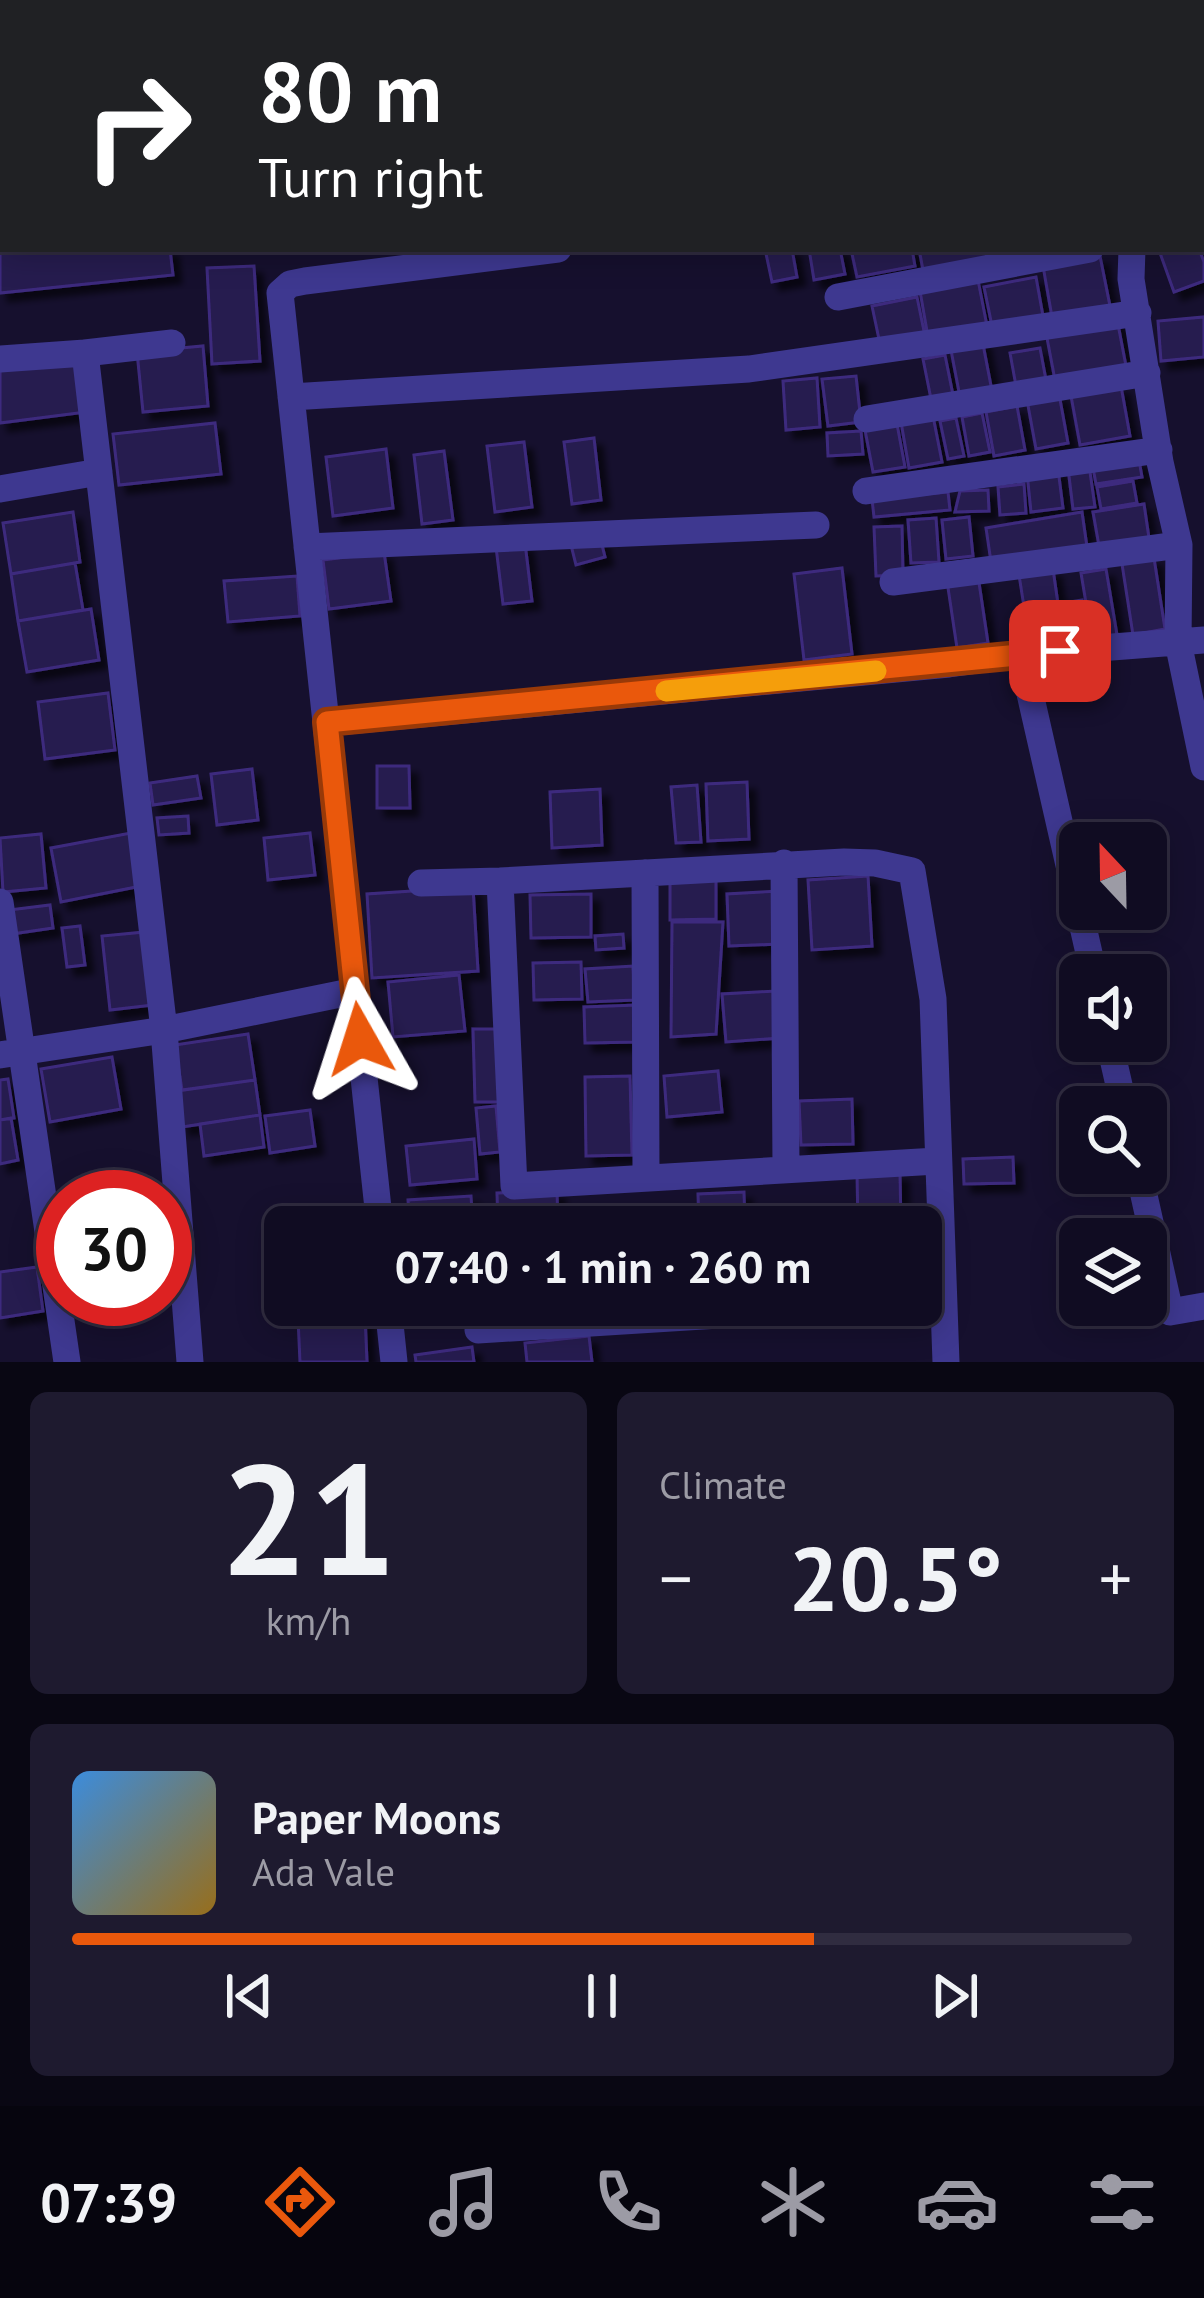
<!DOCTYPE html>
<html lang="en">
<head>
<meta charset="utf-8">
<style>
	:root { --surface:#100c22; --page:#1e1a2f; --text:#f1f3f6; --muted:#9c9ba5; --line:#302c40; --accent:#ea580c }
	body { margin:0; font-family:"PT Sans",sans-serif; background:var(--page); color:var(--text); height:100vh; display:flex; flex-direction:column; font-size:45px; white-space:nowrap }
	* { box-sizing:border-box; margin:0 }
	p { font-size:39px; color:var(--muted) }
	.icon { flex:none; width:66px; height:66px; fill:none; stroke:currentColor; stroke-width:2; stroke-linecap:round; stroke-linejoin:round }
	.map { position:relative; height:1362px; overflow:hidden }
	.sheet { display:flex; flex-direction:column; gap:30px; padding:30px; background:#090713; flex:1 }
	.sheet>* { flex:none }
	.banner { position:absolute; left:0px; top:0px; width:1206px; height:252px; box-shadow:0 6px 30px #0003,0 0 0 3px var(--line); background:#202124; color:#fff; overflow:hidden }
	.needle { width:78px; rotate:338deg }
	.fabs { position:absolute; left:1059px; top:822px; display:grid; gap:24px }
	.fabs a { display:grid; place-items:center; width:108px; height:108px; border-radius:18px; background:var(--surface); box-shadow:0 6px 30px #0003,0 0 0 3px var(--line); font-size:60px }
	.speed { position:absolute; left:36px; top:1170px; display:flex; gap:24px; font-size:60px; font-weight:700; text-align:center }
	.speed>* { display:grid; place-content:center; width:156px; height:156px; border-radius:50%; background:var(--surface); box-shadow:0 6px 30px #0003,0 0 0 3px var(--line); line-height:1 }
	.speed .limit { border:18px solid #d22; background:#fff; color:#111 }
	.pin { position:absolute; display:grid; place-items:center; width:102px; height:102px; color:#fff; margin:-51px; border-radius:24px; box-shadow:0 6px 18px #0006 }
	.me { position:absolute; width:132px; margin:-66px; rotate:354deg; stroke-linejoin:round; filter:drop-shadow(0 0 9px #0008) }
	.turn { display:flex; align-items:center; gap:42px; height:252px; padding:0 60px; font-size:54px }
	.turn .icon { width:156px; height:156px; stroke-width:2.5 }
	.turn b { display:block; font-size:84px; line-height:102px }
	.big { font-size:90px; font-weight:600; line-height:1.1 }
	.sheet .tile { flex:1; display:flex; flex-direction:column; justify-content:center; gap:18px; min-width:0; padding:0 42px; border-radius:18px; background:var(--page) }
	.sheet .dial { align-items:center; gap:0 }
	.dial b { font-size:156px; line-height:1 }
	.song { display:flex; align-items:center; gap:36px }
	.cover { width:144px; height:144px; border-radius:18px; background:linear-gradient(135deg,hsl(210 70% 55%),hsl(40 70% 35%)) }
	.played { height:12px; border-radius:6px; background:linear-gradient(90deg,var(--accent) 70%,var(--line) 70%) }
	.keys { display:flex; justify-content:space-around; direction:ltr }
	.heat { display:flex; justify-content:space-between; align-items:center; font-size:66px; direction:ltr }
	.sheet .tiles { flex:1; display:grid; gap:30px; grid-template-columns:1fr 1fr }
	.tile:last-child { grid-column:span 2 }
	.trip { position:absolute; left:264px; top:1206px; width:678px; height:120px; border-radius:18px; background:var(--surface); box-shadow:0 6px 30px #0003,0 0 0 3px var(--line); font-weight:600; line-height:120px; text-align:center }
	.tabs { display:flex; height:192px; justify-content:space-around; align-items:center; background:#06050e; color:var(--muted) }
	.tabs .icon { width:84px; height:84px }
	.tabs .on { color:var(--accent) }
	.tabs b { font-size:54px; color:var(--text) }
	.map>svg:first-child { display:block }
	.building { fill:#271b50; stroke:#3e2c7e; stroke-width:3; filter:url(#shadow) }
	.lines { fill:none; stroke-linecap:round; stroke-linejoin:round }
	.street { stroke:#3e3890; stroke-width:27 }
	.secondary { stroke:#7b74ff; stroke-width:30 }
	.route-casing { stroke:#983908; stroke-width:30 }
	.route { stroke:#ea580c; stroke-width:21 }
	.slow { stroke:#f59e0b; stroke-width:21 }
</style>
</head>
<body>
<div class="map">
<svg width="1204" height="1362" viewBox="0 0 1204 1362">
	<defs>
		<filter id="shadow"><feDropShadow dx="8" dy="8" stdDeviation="3" flood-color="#0009"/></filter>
	</defs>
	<rect width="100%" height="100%" fill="#16102e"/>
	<path class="building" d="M3,219v30h167l3,26 -173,18v-73z
		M765,249h27l5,28 -25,5z
		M809,249h31l5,25 -31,6z
		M851,249h61l3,17 -58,11z
		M919,249h66l2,9 -64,12z
		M1171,249h28l5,13v19l-30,11 -14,-39z
		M1100,256l10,50 -58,11 -9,-51z
		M254,266l6,95 -48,3 -5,-96z
		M1036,277l7,39 -51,10 -8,-39z
		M978,280l9,46 -59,11 -8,-46z
		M917,297l8,39 -45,8 -8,-38z
		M1204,317v40l-43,4 -3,-40z
		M1117,319l9,47 -71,14 -9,-47z
		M982,339l10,52 -32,6 -10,-52z
		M203,346l5,60 -65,6 -6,-60z
		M1040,348l6,32 -30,6 -6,-33z
		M945,355l9,45 -22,4 -9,-45z
		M79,359l7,53 -86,11v-54z
		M856,376l5,46 -33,4 -6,-47z
		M817,378l3,49 -34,3 -3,-49z
		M1121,386l9,50 -50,9 -9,-49z
		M1059,394l9,49 -32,6 -9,-49z
		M1017,406l8,44 -31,6 -8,-44z
		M982,413l8,39 -21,4 -7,-39z
		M933,416l9,46 -33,6 -8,-46z
		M956,418l8,38 -16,3 -8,-38z
		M215,423l6,51 -102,11 -6,-51z
		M897,424l8,43 -32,5 -8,-42z
		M861,431l2,23 -35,2 -1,-23z
		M594,438l7,62 -29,4 -8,-62z
		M524,442l8,65 -37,5 -8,-66z
		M386,449l7,59 -60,8 -7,-59z
		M444,451l9,69 -31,4 -8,-69z
		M1139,460l3,17 -46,7 -3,-16z
		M1089,465l6,42 -22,2 -5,-41z
		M1058,469l5,39 -32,4 -4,-39z
		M1133,481l4,22 -36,6 -4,-22z
		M1024,484l2,29 -26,2 -2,-28z
		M988,490l1,21 -34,1 5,-21z
		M948,492l2,18 -76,7 -2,-18z
		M1144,504l5,34 -50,8 -6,-34z
		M73,512l7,50 -69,12 -8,-51z
		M1082,512l5,35 -96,15 -5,-34z
		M969,517l4,39 -27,3 -4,-39z
		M936,518l3,44 -28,1 -3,-43z
		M902,526l1,49 -27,1 -2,-49z
		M600,537l5,20 -29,8 -5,-20z
		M525,543l7,58 -29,3 -7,-57z
		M384,552l7,49 -62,8 -6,-49z
		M1154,558l11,71 -32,6 -11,-71z
		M75,563l8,47 -65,11 -7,-47z
		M842,568l10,86 -48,6 -10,-86z
		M1053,569l5,35 24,-4 5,35 -57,10 -11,-70z
		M1106,569l11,66 -25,4 -11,-66z
		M297,576l3,40 -72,6 -4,-41z
		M978,576l10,67 -31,5 -10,-67z
		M91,609l8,51 -72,12 -9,-51z
		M108,693l7,57 -70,9 -7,-57z
		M377,766h32l1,42h-33z
		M252,769l6,51 -41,5 -6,-51z
		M197,776l4,22 -48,7 -3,-22z
		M747,782l2,57 -41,2 -2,-57z
		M697,785l4,57 -25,1 -5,-56z
		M600,789l2,56 -50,3 -2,-56z
		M188,816l1,17 -30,2 -2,-17z
		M131,833l10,53 -80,16 -10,-54z
		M310,833l5,42 -47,5 -4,-42z
		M41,834l5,54 -43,4 -3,-54z
		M868,876l4,70 -60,4 -4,-70z
		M716,879v40l-46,1v-40z
		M473,887l5,84 -106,7 -5,-84z
		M778,891l2,53 -51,2 -2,-52z
		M591,894v43l-60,1 -1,-43z
		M50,905l3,23 -41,6 -3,-24z
		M672,922h51l-7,112 -45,3z
		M80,926l5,39 -18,2 -5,-39z
		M145,932l8,73 -43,5 -8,-74z
		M623,934l1,14 -28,2 -1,-14z
		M581,962l1,37 -48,1 -1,-37z
		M633,966l2,34 -47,2 -3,-33z
		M459,975l6,56 -72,6 -5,-55z
		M776,991l4,47 -54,4 -4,-48z
		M637,1005l1,37 -53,1 -1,-36z
		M473,1029h24l3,73h-25z
		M248,1034l7,46 -73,10 -7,-45z
		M112,1057l9,52 -71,13 -9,-53z
		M718,1071l4,41 -55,5 -3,-41z
		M630,1076l2,79 -46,1 -1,-79z
		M8,1079l6,39 -14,2v-40z
		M255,1080l5,35 -78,12 -5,-36z
		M852,1099l1,45 -52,1 -2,-44z
		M496,1106l4,46 -20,2 -4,-46z
		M310,1110l5,36 -45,7 -5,-37z
		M260,1115l4,32 -60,9 -4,-32z
		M11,1118l7,42 -18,4v-44z
		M474,1139l3,40 -67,6 -4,-39z
		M1013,1157l1,26 -50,1 -1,-25z
		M900,1173l1,54h-43l-1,-53z
		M557,1191l1,36h-60l-1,-34z
		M744,1192l1,35h-46l-1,-33z
		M471,1196l2,31h-63l-2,-27z
		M37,1267l6,44 -43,7v-46z
		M365,1315l2,47h-67l-2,-44z
		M589,1336l3,26h-65l-2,-19z
		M472,1347l2,15h-58l-1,-7z"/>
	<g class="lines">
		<path class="street" d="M112,0v3
			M581,0v3
			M723,0l1,3
			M874,0v3
			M1120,0l1,3
			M430,1v2
			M1017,3v-3
			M1203,114l1,1
			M1203,174l1,-1
			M1132,249l-1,30 29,183 19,83 -1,97 26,125
			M838,297l252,-48
			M85,353l79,677 26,332
			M0,359l85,-6 87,-10
			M291,397l458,-28 389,-56
			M867,419l280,-46
			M0,489l99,-17
			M866,491l293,-41
			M307,547l509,-22
			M893,582l286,-37
			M1021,654l73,321
			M327,723l622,-59 72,-10 183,-14
			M784,863l2,305
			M645,873l1,304
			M500,881l14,305 423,-25
			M421,883l79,-2 344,-19 31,1 37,8 21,128 13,363
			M0,902l67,460
			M1109,1041l15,66
			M0,1055l164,-25 191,-39
			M1139,1173l31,139 34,-6
			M380,1227l-100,-934 10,-9 15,-3 253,-32
			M388,1305l6,57
			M478,1330l405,-25"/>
		<path class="secondary" d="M1158,3l2,-3
			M0,157h3"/>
	</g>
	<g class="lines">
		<g class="route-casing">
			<path id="route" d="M360,1039l-33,-317 733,-71"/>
		</g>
		<use href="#route" class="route"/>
		<path class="slow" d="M666,691l210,-20"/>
	</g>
</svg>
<div class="fabs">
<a><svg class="needle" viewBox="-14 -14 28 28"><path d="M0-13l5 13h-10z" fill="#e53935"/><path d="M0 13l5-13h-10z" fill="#9c9ba5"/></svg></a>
<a><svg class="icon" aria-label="sound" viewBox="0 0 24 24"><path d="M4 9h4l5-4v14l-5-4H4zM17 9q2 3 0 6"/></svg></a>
<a><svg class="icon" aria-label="search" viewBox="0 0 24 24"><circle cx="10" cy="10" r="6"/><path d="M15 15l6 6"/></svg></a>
<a><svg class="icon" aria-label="layers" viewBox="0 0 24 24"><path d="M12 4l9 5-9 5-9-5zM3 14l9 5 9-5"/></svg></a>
</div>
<div class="speed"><div class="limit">30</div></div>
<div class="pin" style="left:1060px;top:651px;background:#d93025"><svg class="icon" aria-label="arrive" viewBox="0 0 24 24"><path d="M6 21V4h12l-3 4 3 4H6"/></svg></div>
<svg class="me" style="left:360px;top:1039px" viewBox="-20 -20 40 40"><path d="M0-17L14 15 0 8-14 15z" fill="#ea580c" stroke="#fff" stroke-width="4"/></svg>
<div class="trip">07:40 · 1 min · 260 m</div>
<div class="banner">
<div class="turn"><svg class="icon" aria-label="right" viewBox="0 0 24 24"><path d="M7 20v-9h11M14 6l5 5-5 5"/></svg><div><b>80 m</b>Turn right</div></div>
</div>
</div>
<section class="sheet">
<div class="tiles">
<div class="tile dial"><b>21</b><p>km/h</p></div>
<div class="tile"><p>Climate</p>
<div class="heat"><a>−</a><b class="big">20.5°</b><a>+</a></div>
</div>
<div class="tile">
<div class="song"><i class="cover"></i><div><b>Paper Moons</b><p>Ada Vale</p></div></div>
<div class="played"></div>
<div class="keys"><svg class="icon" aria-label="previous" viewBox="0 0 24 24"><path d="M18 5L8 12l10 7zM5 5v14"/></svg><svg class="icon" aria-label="pause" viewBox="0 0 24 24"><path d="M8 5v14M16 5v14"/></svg><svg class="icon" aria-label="next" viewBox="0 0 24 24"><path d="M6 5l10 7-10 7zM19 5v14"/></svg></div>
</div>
</div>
</section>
<nav class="tabs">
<b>07:39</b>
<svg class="icon on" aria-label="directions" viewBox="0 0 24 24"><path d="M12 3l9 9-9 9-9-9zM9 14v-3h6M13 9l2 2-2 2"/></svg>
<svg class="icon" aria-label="music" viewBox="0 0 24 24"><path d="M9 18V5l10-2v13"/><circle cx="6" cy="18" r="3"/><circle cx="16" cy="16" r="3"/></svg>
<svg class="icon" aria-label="phone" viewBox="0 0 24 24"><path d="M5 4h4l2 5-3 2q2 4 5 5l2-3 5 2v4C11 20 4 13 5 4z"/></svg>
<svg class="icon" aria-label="climate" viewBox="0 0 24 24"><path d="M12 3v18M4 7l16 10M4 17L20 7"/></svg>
<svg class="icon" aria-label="car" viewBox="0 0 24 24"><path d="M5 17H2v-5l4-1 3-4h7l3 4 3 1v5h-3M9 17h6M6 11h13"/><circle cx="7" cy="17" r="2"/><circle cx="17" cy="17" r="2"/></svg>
<svg class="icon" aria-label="filters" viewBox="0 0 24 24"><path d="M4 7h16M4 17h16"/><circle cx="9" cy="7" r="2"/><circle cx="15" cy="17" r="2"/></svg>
</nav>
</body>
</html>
